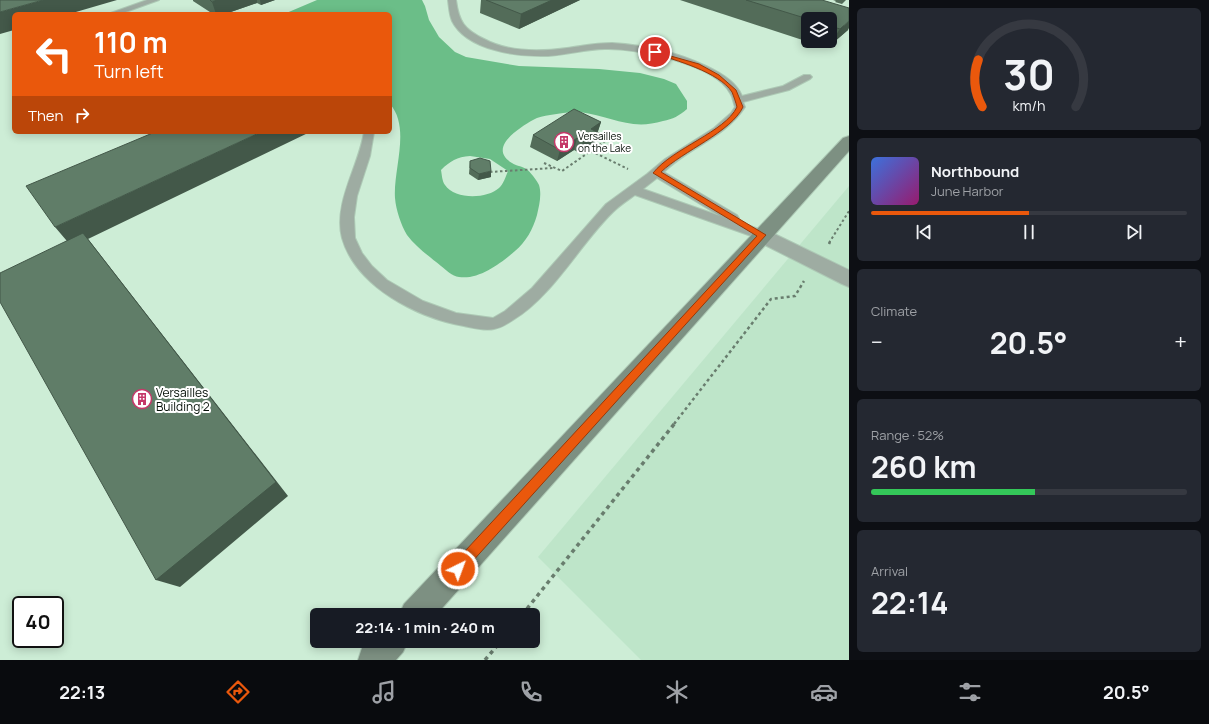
<!DOCTYPE html>
<html lang="en">
<head>
<meta charset="utf-8">
<style>
	:root { --surface:#171b24; --page:#242831; --text:#f1f3f6; --muted:#9ea1a6; --line:#363941; --accent:#ea580c }
	body { margin:0; font-family:Manrope,sans-serif; background:var(--page); color:var(--text); height:100vh; display:flex; flex-direction:column; font-size:15px; white-space:nowrap }
	* { box-sizing:border-box; margin:0 }
	p { font-size:13px; color:var(--muted) }
	.icon { flex:none; width:22px; height:22px; fill:none; stroke:currentColor; stroke-width:2; stroke-linecap:round; stroke-linejoin:round }
	.map { position:relative; flex:1; overflow:hidden }
	.details { display:flex; flex-direction:column; gap:8px; padding:8px; background:#0d0f14; width:360px }
	.details>* { flex:none }
	.banner { position:absolute; left:12px; top:12px; width:380px; height:122px; border-radius:6px; box-shadow:0 2px 10px #0003; background:#ea580c; color:#fff; overflow:hidden }
	.fabs { position:absolute; left:801px; top:12px; display:grid; gap:8px }
	.fabs a { display:grid; place-items:center; width:36px; height:36px; border-radius:6px; background:var(--surface); box-shadow:0 2px 10px #0003; font-size:20px }
	.speed { position:absolute; left:12px; top:596px; display:flex; gap:8px; font-size:20px; font-weight:700; text-align:center }
	.speed>* { display:grid; place-content:center; width:52px; height:52px; border-radius:50%; background:var(--surface); box-shadow:0 2px 10px #0003; line-height:1 }
	.speed .limit { border:2px solid #111; border-radius:6px; background:#fff; color:#111 }
	.pin { position:absolute; display:grid; place-items:center; width:34px; height:34px; color:#fff; margin:-17px; border:2px solid #fff; border-radius:50%; box-shadow:0 1px 4px #0007 }
	.me { position:absolute; width:44px; margin:-22px; rotate:42deg; stroke-linejoin:round; filter:drop-shadow(0 0 3px #0008) }
	.turn { display:flex; align-items:center; gap:14px; height:84px; padding:0 16px; font-size:18px }
	.turn .icon { width:52px; height:52px; stroke-width:2.5 }
	.turn b { display:block; font-size:28px; line-height:34px }
	.then { display:flex; align-items:center; height:38px; padding:0 16px; background:#0003; gap:8px; font-size:15px }
	.big { font-size:30px; font-weight:700; line-height:1.1 }
	.details .tile { flex:1; display:flex; flex-direction:column; justify-content:center; gap:6px; min-width:0; padding:0 14px; border-radius:6px; background:var(--page) }
	.details .dial { align-items:center; gap:0 }
	.dial svg { height:104px; overflow:visible; fill:none; stroke:var(--line); stroke-width:7; stroke-linecap:round; text-anchor:middle }
	.dial text { fill:var(--text); stroke:none }
	.song { display:flex; align-items:center; gap:12px }
	.cover { width:48px; height:48px; border-radius:6px; background:linear-gradient(135deg,hsl(220 70% 55%),hsl(320 70% 35%)) }
	.played { height:4px; border-radius:2px; background:linear-gradient(90deg,var(--accent) 50%,var(--line) 50%) }
	.keys { display:flex; justify-content:space-around; direction:ltr }
	.heat { display:flex; justify-content:space-between; align-items:center; font-size:22px; direction:ltr }
	.charge { height:6px; border-radius:3px; background:linear-gradient(90deg,#34c759 52%,var(--line) 0) }
	.trip { position:absolute; left:310px; top:608px; width:230px; height:40px; border-radius:6px; background:var(--surface); box-shadow:0 2px 10px #0003; font-weight:700; line-height:40px; text-align:center }
	.tab-bar { display:flex; height:64px; justify-content:space-around; align-items:center; background:#090b0e; color:var(--muted) }
	.tab-bar .icon { width:28px; height:28px }
	.tab-bar .on { color:var(--accent) }
	.tab-bar b { font-size:18px; color:var(--text) }
	main { display:flex; flex:1; min-height:0 }
	.map>svg:first-child { display:block }
	.built { fill:#bee5c9 }
	.water { fill:#6bbe88; fill-rule:evenodd }
	.lines { fill:none; stroke-linecap:round; stroke-linejoin:round }
	.lane-casing { stroke:#adc9b5; stroke-width:2 }
	.street-casing { stroke:#adc9b5; stroke-width:2 }
	.secondary-casing { stroke:#adc9b5; stroke-width:2 }
	.path-far2 { stroke:#697d6e; stroke-width:2; stroke-dasharray:2.5 2.5; stroke-linecap:butt }
	.path-far1 { stroke:#697d6e; stroke-width:2.5; stroke-dasharray:3 3; stroke-linecap:butt }
	.path { stroke:#697d6e; stroke-width:3.5; stroke-dasharray:4 4; stroke-linecap:butt }
	.lane { fill:#9eaca2; fill-rule:evenodd }
	.street { fill:#9eaca2; fill-rule:evenodd }
	.secondary { fill:#7d9082; fill-rule:evenodd }
	.wall { fill:#536c59; fill-rule:evenodd }
	.shaded-wall { fill:#435849 }
	.building { fill:#607d68; stroke:#435849 }
	.route { fill:#ea580c; stroke:#983908 }
	.labels { text-anchor:middle; dominant-baseline:central; stroke-width:4; stroke-linejoin:round; paint-order:stroke }
	.far-poi-label { font-size:10px; fill:#050f07; stroke:#fff; text-anchor:start }
	.poi-label { font-size:12px; fill:#050f07; stroke:#fff; text-anchor:start }
</style>
</head>
<body>
<main>
<div class="map">
<svg width="849" height="660" viewBox="0 0 849 660">
	<rect width="100%" height="100%" fill="#cdedd6"/>
	<path class="built" d="M849,186v474h-208l-103,-103z"/>
	<path class="water" d="M317,0h105l3,6 4,14 10,17 16,15 11,5 53,9 80,3 41,4 24,6 12,5 11,17v8c-8,7 -14,10 -24,12 -33,10 -52,-5 -83,-9 -9,-1 -20,2 -30,3 -6,1 -12,2 -17,5 -14,8 -46,28 -21,43 4,3 10,3 14,6 4,2 11,12 13,16 3,10 0,21 -2,30 -4,14 -11,27 -22,36 -14,12 -36,29 -56,26 -7,-1 -13,-7 -18,-11 -11,-9 -25,-19 -34,-31 -6,-10 -11,-25 -12,-37 -2,-29 16,-70 -5,-94v-90h-106zM470,156l20,3 18,12c-2,5 -5,14 -9,17 -12,11 -44,12 -54,-3 -3,-4 -3,-10 -4,-15 9,-9 16,-13 29,-14z"/>
	<g class="lines">
		<g class="lane-casing">
			<path id="lane" d="M147,0h12l-39,14h-12z
				M448,0h8c3,22 8,29 28,39 24,13 55,13 83,9 15,-2 29,-5 45,-5 31,2 65,9 94,23 13,6 30,15 36,30l41,-10 21,-11h6l2,2 -2,2 -21,11 -46,12 2,5c-20,31 -56,40 -81,65l73,43 2,3 -3,3 31,11 1,3 -1,3 -5,2 -5,-2 -122,-43c-7,5 -15,10 -22,17 -33,32 -60,84 -100,108 -6,4 -12,8 -19,9 -9,2 -21,-1 -30,-3 -46,-8 -108,-39 -122,-88 -9,-35 17,-72 22,-106h10l-4,24 -13,40 -3,21 1,21 7,15 10,13 15,14 36,21 33,12 37,5 12,-7 27,-23 74,-84 41,-30 18,-15 49,-31 17,-15 4,-6c-2,-5 -2,-10 -5,-14 -15,-29 -95,-45 -125,-44 -19,0 -38,6 -57,7 -29,1 -81,-5 -96,-35 -3,-7 -3,-14 -4,-21zM657,178l63,38 -77,-27z"/>
		</g>
		<g class="street-casing">
			<path id="street" d="M762,228l87,42v17l-7,-3 -87,-44 -2,-5 2,-5z"/>
		</g>
		<g class="secondary-casing">
			<path id="secondary" d="M849,136v15l-413,464h-37l5,-11 439,-466z
				M370,641h38l-5,11 -7,8h-38l4,-12z"/>
		</g>
		<path class="path-far2" d="M591,151l37,18
			M544,163l18,8 46,-32 -12,-8
			M490,172l63,-4
			M829,243l20,-32"/>
		<path class="path-far1" d="M829,244l1,-2
			M674,424l97,-125 24,-3 9,-15"/>
		<path class="path" d="M522,615l153,-192
			M485,660l16,-19"/>
		<use href="#lane" class="lane"/>
		<use href="#street" class="street"/>
		<use href="#secondary" class="secondary"/>
	</g>
	<path class="wall" d="M193,0h82l-14,5 -4,-2 -32,11h-12l-20,-13z
		M481,0h99l-61,29 -39,-16z
		M680,0h142l26,30 -21,18zM808,19h22v22h-22z
		M833,0h13l-4,4 -7,-2 1,-1z
		M601,122l-7,21 -14,10 -6,-3 -17,11 -27,-14 3,-12z
		M470,161l21,16 -13,3 -9,-6z"/>
	<path class="shaded-wall" d="M43,0h74l-48,14h-55v16l-14,4v-22z
		M217,0h40v3l-32,11h-9l-4,-12z
		M260,0h15l-14,5z
		M552,0h28l-61,29 2,-15z
		M849,21v7l-1,2 -21,18 13,-19z
		M601,122l-7,21 -14,10 3,-12 8,-12z
		M261,132h49l-222,107 200,257 -108,91 -24,-7 -84,-333 -17,-20z
		M577,138l-3,12 -17,11 3,-11z
		M491,171v6l-13,3 1,-6z"/>
	<path class="building" d="M0,0h43l-43,12z
		M210,0h7l-5,2z
		M486,0h66l-31,14z
		M746,0h76l27,8v13l-9,8 -10,-3v-7h-22z
		M574,109l27,13 -10,7 6,3 -14,9 -6,-3 -17,12 -27,-15z
		M155,132h106l-206,95 -29,-41z
		M480,158l10,3 1,10 -12,3 -9,-6v-7z
		M83,233l193,249 -120,98 -156,-278v-29z"/>
	<path class="route" d="M653,51l46,13 20,11 17,15 7,17c-12,25 -60,44 -82,65l105,63 -304,338 -4,2 -5,-2 -1,-4 1,-5 304,-328 -104,-63c20,-25 72,-41 84,-66 -1,-4 -3,-10 -5,-15 -13,-20 -57,-32 -79,-39z"/>
	<defs>
		<g id="building-ring" transform="scale(1)"><circle r="9.5" fill="#fff" stroke="#c53869" stroke-width="1.5"/><path d="M-4-6H4V6H1V3H-1V6H-4ZM-2.5-4.3h1.7v1.8h-1.7ZM.8-4.3h1.7v1.8H.8ZM-2.5-1h1.7V.8h-1.7ZM.8-1h1.7V.8H.8Z" fill="#c53869"/></g>
	</defs>
	<g fill-rule="evenodd">
		<use href="#building-ring" x="564" y="142"/>
		<use href="#building-ring" x="142" y="399"/>
	</g>
	<g class="labels">
		<g class="far-poi-label">
			<text x="578" y="136">Versailles<tspan x="578" dy="12">on the Lake</tspan></text>
		</g>
		<g class="poi-label">
			<text x="156" y="392">Versailles<tspan x="156" dy="14">Building 2</tspan></text>
		</g>
	</g>
</svg>
<div class="fabs">
<a><svg class="icon" aria-label="layers" viewBox="0 0 24 24"><path d="M12 4l9 5-9 5-9-5zM3 14l9 5 9-5"/></svg></a>
</div>
<div class="speed"><div class="limit">40</div></div>
<div class="pin" style="left:655px;top:52px;background:#d93025"><svg class="icon" aria-label="arrive" viewBox="0 0 24 24"><path d="M6 21V4h12l-3 4 3 4H6"/></svg></div>
<svg class="me" style="left:458px;top:569px" viewBox="-20 -20 40 40"><circle r="17" fill="#ea580c" stroke="#fff" stroke-width="3"/><path d="M0-11L8 9 0 5-8 9z" fill="#fff"/></svg>
<div class="trip">22:14 · 1 min · 240 m</div>
<div class="banner">
<div class="turn"><svg class="icon" aria-label="left" viewBox="0 0 24 24"><path d="M17 20v-9H6M10 6l-5 5 5 5"/></svg><div><b>110 m</b>Turn left</div></div>
<div class="then">Then<svg class="icon" aria-label="right" viewBox="0 0 24 24"><path d="M7 20v-9h11M14 6l5 5-5 5"/></svg></div>
</div>
</div>
<section class="details">
<div class="tile dial"><svg viewBox="0 0 100 80">
<path d="M14 69A42 42 0 1 1 86 69"/>
<path d="M14 69A42 42 0 0 1 11 33" stroke="#ea580c"/>
<text x="50" y="56" font-size="32" font-weight="700">30</text>
<text x="50" y="72" font-size="11">km/h</text>
</svg></div>
<div class="tile">
<div class="song"><i class="cover"></i><div><b>Northbound</b><p>June Harbor</p></div></div>
<div class="played"></div>
<div class="keys"><svg class="icon" aria-label="previous" viewBox="0 0 24 24"><path d="M18 5L8 12l10 7zM5 5v14"/></svg><svg class="icon" aria-label="pause" viewBox="0 0 24 24"><path d="M8 5v14M16 5v14"/></svg><svg class="icon" aria-label="next" viewBox="0 0 24 24"><path d="M6 5l10 7-10 7zM19 5v14"/></svg></div>
</div>
<div class="tile"><p>Climate</p>
<div class="heat"><a>−</a><b class="big">20.5°</b><a>+</a></div>
</div>
<div class="tile"><p>Range · 52%</p><b class="big">260 km</b><div class="charge"></div></div>
<div class="tile"><p>Arrival</p><b class="big">22:14</b></div>
</section>
</main>
<nav class="tab-bar">
<b>22:13</b>
<svg class="icon on" aria-label="directions" viewBox="0 0 24 24"><path d="M12 3l9 9-9 9-9-9zM9 14v-3h6M13 9l2 2-2 2"/></svg>
<svg class="icon" aria-label="music" viewBox="0 0 24 24"><path d="M9 18V5l10-2v13"/><circle cx="6" cy="18" r="3"/><circle cx="16" cy="16" r="3"/></svg>
<svg class="icon" aria-label="phone" viewBox="0 0 24 24"><path d="M5 4h4l2 5-3 2q2 4 5 5l2-3 5 2v4C11 20 4 13 5 4z"/></svg>
<svg class="icon" aria-label="climate" viewBox="0 0 24 24"><path d="M12 3v18M4 7l16 10M4 17L20 7"/></svg>
<svg class="icon" aria-label="car" viewBox="0 0 24 24"><path d="M5 17H2v-5l4-1 3-4h7l3 4 3 1v5h-3M9 17h6M6 11h13"/><circle cx="7" cy="17" r="2"/><circle cx="17" cy="17" r="2"/></svg>
<svg class="icon" aria-label="filters" viewBox="0 0 24 24"><path d="M4 7h16M4 17h16"/><circle cx="9" cy="7" r="2"/><circle cx="15" cy="17" r="2"/></svg>
<b>20.5°</b>
</nav>
</body>
</html>
